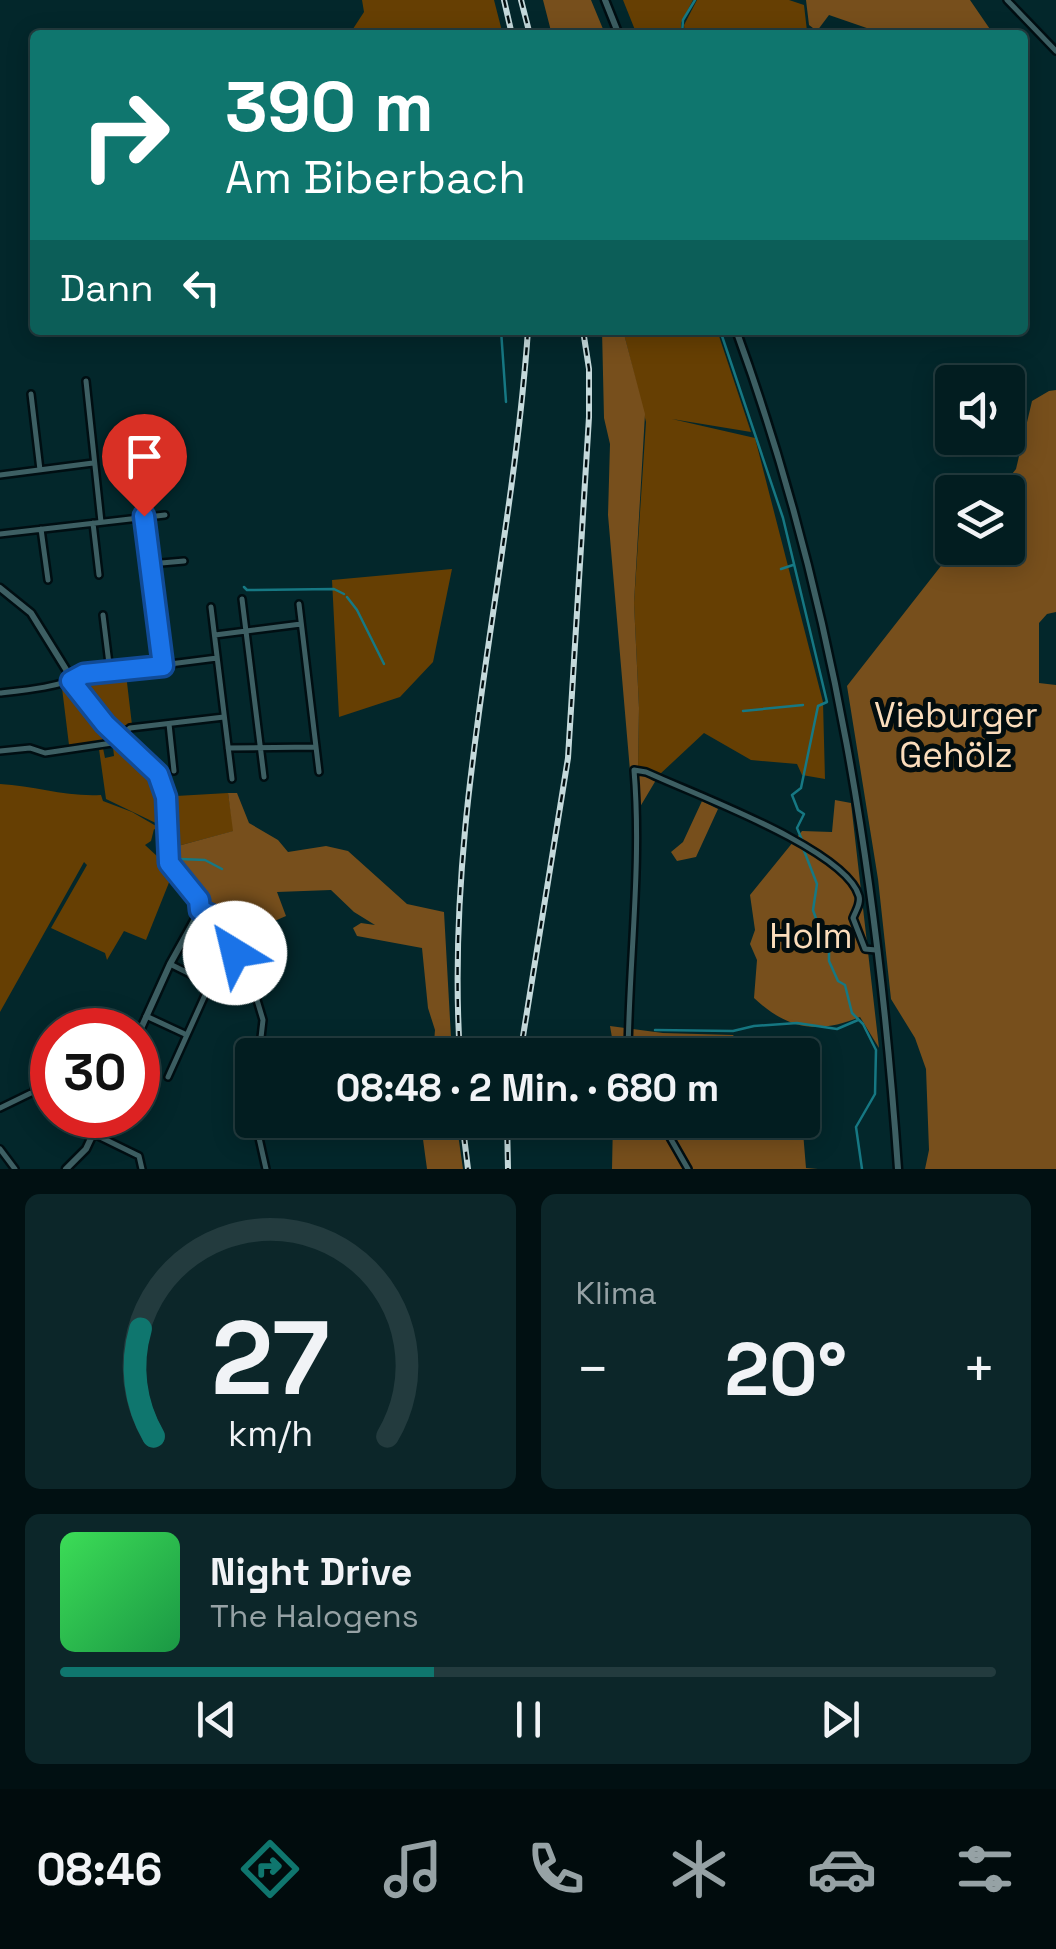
<!DOCTYPE html>
<html lang="de">
<head>
<meta charset="utf-8">
<style>
	:root { --surface:#021d20; --page:#0c2629; --text:#f1f3f6; --muted:#96a2a5; --line:#233b3e; --accent:#0f766e }
	body { margin:0; font-family:"Space Grotesk",sans-serif; background:var(--page); color:var(--text); height:100vh; display:flex; flex-direction:column; font-size:38px; white-space:nowrap }
	* { box-sizing:border-box; margin:0 }
	p { font-size:32px; color:var(--muted) }
	.icon { flex:none; width:55px; height:55px; fill:none; stroke:currentColor; stroke-width:2; stroke-linecap:round; stroke-linejoin:round }
	.map { position:relative; height:1169px; overflow:hidden }
	.panel { display:flex; flex-direction:column; gap:25px; padding:25px; background:#011012; flex:1 }
	.panel>* { flex:none }
	.top-card { position:absolute; left:30px; top:30px; width:998px; height:305px; border-radius:10px; box-shadow:0 5px 25px #0003,0 0 0 2px var(--line); background:#0f766e; color:#fff; overflow:hidden }
	.controls { position:absolute; left:935px; top:365px; display:grid; gap:20px }
	.controls a { display:grid; place-items:center; width:90px; height:90px; border-radius:10px; background:var(--surface); box-shadow:0 5px 25px #0003,0 0 0 2px var(--line); font-size:50px }
	.speed { position:absolute; left:30px; top:1008px; display:flex; gap:20px; font-size:50px; font-weight:700; text-align:center }
	.speed>* { display:grid; place-content:center; width:130px; height:130px; border-radius:50%; background:var(--surface); box-shadow:0 5px 25px #0003,0 0 0 2px var(--line); line-height:1 }
	.speed .limit { border:15px solid #d22; background:#fff; color:#111 }
	.pin { position:absolute; display:grid; place-items:center; width:85px; height:85px; color:#fff; margin:-102px -42px; border-radius:50% 50% 50% 0; rotate:-45deg; box-shadow:0 0 10px #0007 }
	.pin .icon { rotate:45deg }
	.me { position:absolute; width:110px; margin:-55px; rotate:324deg; stroke-linejoin:round; filter:drop-shadow(0 0 8px #0008) }
	.turn { display:flex; align-items:center; gap:35px; height:210px; padding:0 30px; font-size:45px }
	.turn .icon { width:130px; height:130px; stroke-width:2.5 }
	.turn b { display:block; font-size:70px; line-height:85px }
	.then { display:flex; align-items:center; height:95px; padding:0 30px; background:#0003; gap:20px; font-size:38px }
	.big { font-size:75px; font-weight:700; line-height:1.1 }
	.panel .widget { flex:1; display:flex; flex-direction:column; justify-content:center; gap:15px; min-width:0; padding:0 35px; border-radius:15px; background:var(--page) }
	.panel .dial { align-items:center; gap:0 }
	.dial svg { height:260px; overflow:visible; fill:none; stroke:var(--line); stroke-width:7; stroke-linecap:round; text-anchor:middle }
	.dial text { fill:var(--text); stroke:none }
	.song { display:flex; align-items:center; gap:30px }
	.cover { width:120px; height:120px; border-radius:15px; background:linear-gradient(135deg,hsl(130 70% 55%),hsl(140 70% 35%)) }
	.played { height:10px; border-radius:5px; background:linear-gradient(90deg,var(--accent) 40%,var(--line) 40%) }
	.keys { display:flex; justify-content:space-around; direction:ltr }
	.heat { display:flex; justify-content:space-between; align-items:center; font-size:55px; direction:ltr }
	.panel .tiles { flex:1; display:grid; gap:25px; grid-template-columns:1fr 1fr }
	.widget:last-child { grid-column:span 2 }
	.trip { position:absolute; left:235px; top:1038px; width:585px; height:100px; border-radius:10px; background:var(--surface); box-shadow:0 5px 25px #0003,0 0 0 2px var(--line); font-weight:700; line-height:100px; text-align:center }
	.tabs { display:flex; height:160px; justify-content:space-around; align-items:center; background:#010c0d; color:var(--muted) }
	.tabs .icon { width:70px; height:70px }
	.tabs .selected { color:var(--accent) }
	.tabs b { font-size:45px; color:var(--text) }
	.map>svg:first-child { display:block }
	.green { fill:#663f03 }
	.forest { fill:#774f1c }
	.lines { fill:none; stroke-linecap:round; stroke-linejoin:round }
	.stream { stroke:#167883; stroke-width:2.5 }
	.minor-casing { stroke:#000e12; stroke-width:10 }
	.tertiary-casing { stroke:#000e12; stroke-width:11 }
	.secondary-casing { stroke:#000e12; stroke-width:11 }
	.minor { stroke:#3d5f63; stroke-width:5 }
	.tertiary { stroke:#3d5f63; stroke-width:6 }
	.secondary { stroke:#3d5f63; stroke-width:6 }
	.rail-casing { stroke:#c4d9db; stroke-width:6 }
	.rail { stroke:#020d0f; stroke-width:2.5; stroke-dasharray:8; stroke-linecap:butt }
	.route-casing { stroke:#114b97; stroke-width:25 }
	.route { stroke:#1a73e8; stroke-width:18 }
	.labels { text-anchor:middle; dominant-baseline:central; stroke-width:10; stroke-linejoin:round; paint-order:stroke }
	.park-label { font-size:35px; fill:#fbddbc; stroke:#020d0f }
</style>
</head>
<body>
<div class="map">
<svg width="1056" height="1169" viewBox="0 0 1056 1169">
	<rect width="100%" height="100%" fill="#03272b"/>
	<path class="green" d="M362,0h132l9,35h-154l15,-23z
		M623,0h70l-12,23v12h-44z
		M697,0h92l15,5 3,26 14,4h-136l-1,-10z
		M623,330h94l34,102 -79,-13 83,19 68,264 2,77 -23,-4 -5,-11 -46,-4 -47,-27 -45,42 -21,-8 1,-59 -5,-105 12,-181z
		M452,569l-19,93 -33,35 -61,20 -7,-137z
		M126,674l6,51 -9,1c-14,-14 -33,-30 -38,-49z
		M69,687l40,46 -3,7 -37,5 -7,-57z
		M122,746c32,16 45,47 42,81l-58,-28 -7,-50 4,-1 2,10 9,-2 -1,-9z
		M0,784c35,2 66,13 101,11l2,6 29,11 31,18v4l-9,-5 -3,12 -6,4 13,12 6,-1 8,19 -26,65 -22,-9 -17,29 -2,-7 -54,-25 36,-63 -3,-3 -84,150z
		M228,793l6,38 -60,16 2,-51z"/>
	<path class="forest" d="M543,0h48l12,29 -22,6h-29z
		M806,0h164l24,35h-107l-58,-20 -12,16 -8,-6z
		M602,330h21l22,84 -11,189 5,105 -1,59 21,8 -25,42 -26,-302 2,-71 -6,-26z
		M1056,390v222l-9,2 -8,9v60l17,2v484h-131l4,-19 -3,-81 -11,-31 -24,-39 -13,-120 -31,-193 108,-138h53v-56h-10l18,-23 16,-68 17,-10z
		M228,793h9l12,30 29,17 10,12 38,-6 22,5 59,53 37,8 8,143h-19l2,-25 -7,-22 -6,-60 -65,-12 -4,-8 8,-5 14,2 -21,-13 -23,-22 -54,2 9,24 -53,23 -20,-33 -37,-48 -2,-11 59,-16z
		M835,800l16,3 28,245 -19,-31c-42,17 -72,13 -106,-19l3,-38 -7,-16 5,-14 -5,-35 52,-64 30,1z
		M702,801l16,8 -22,48 -19,4 -6,-9 12,-10z
		M610,1026l53,7 70,2 15,20h-133z
		M425,1120h31l7,49h-36l-5,-37z
		M613,1120h189l4,48 12,1h-206z"/>
	<g class="lines">
		<path class="stream" d="M682,35l1,-15 12,-20
			M501,330l5,72
			M720,330l63,188 44,184 -9,4 -17,82 -9,7 6,15 6,4 -7,14 5,12
			M781,569l12,-4
			M244,587l3,3 87,-1 10,5
			M347,597l10,13 27,54
			M743,711l60,-6
			M803,848l14,36 -4,26 7,20 9,13v18l9,20 7,4 7,28 11,11 13,26 -1,44 -19,33 6,42
			M180,859l25,1 17,9
			M655,1030l78,1 21,-5 43,-3 40,6 21,-9"/>
		<g class="minor-casing">
			<path id="minor" d="M1007,0l49,51
				M86,381l15,141
				M31,394l9,76
				M0,475l93,-12
				M144,517l19,149
				M93,523l6,52
				M41,529l7,51
				M0,534l165,-19
				M150,564l34,-3
				M242,599l22,178
				M299,604l20,168
				M211,607l21,172
				M103,615l7,57
				M215,635l86,-11
				M0,693c28,-3 59,-6 84,-18l133,-17
				M169,724l5,47
				M228,748l87,-1
				M0,751l30,-3 15,5 67,-10 18,-15 94,-11
				M200,910l13,6 16,24 28,60 6,20 -4,35
				M146,1016l41,19
				M59,1030l9,-10
				M628,1055c1,-95 14,-190 6,-285l12,2c45,21 200,77 213,124 2,8 -3,14 -6,22l12,31 11,1
				M168,1077l42,-93 -40,-20
				M252,1095v14
				M0,1108l33,-16 19,-46
				M255,1120l11,49
				M660,1120l28,49
				M94,1134l45,22 3,13
				M0,1149l15,20"/>
		</g>
		<g class="tertiary-casing">
			<path id="tertiary" d="M0,588l31,25 54,87 72,74 10,23 2,66 30,37 1,10 -30,54 -32,71
				M66,1169l20,-20 16,-34"/>
		</g>
		<g class="secondary-casing">
			<path id="secondary" d="M605,0l14,35
				M736,330c99,271 142,553 162,839"/>
		</g>
		<use href="#minor" class="minor"/>
		<use href="#tertiary" class="tertiary"/>
		<use href="#secondary" class="secondary"/>
		<g class="rail-casing">
			<path id="rail" d="M504,0l8,35
				M521,0l9,35
				M460,1055c-16,-244 51,-483 68,-725
				M520,1055l48,-297 21,-341v-48l-6,-39
				M462,1120l6,49
				M507,1120l1,49"/>
		</g>
		<use href="#rail" class="rail"/>
	</g>
	<g class="lines">
		<g class="route-casing">
			<path id="route" d="M144,516l19,150 -79,8 -13,7 34,43 53,50 8,23 3,66 30,37 1,10 13,6 22,37"/>
		</g>
		<use href="#route" class="route"/>
	</g>
	<g class="labels">
		<g class="park-label">
			<text x="956" y="715">Vieburger<tspan x="956" dy="40">Gehölz</tspan></text>
			<text x="811" y="936">Holm</text>
		</g>
	</g>
</svg>
<div class="controls">
<a><svg class="icon" aria-label="sound" viewBox="0 0 24 24"><path d="M4 9h4l5-4v14l-5-4H4zM17 9q2 3 0 6"/></svg></a>
<a><svg class="icon" aria-label="layers" viewBox="0 0 24 24"><path d="M12 4l9 5-9 5-9-5zM3 14l9 5 9-5"/></svg></a>
</div>
<div class="speed"><div class="limit">30</div></div>
<div class="pin" style="left:144px;top:516px;background:#d93025"><svg class="icon" aria-label="arrive" viewBox="0 0 24 24"><path d="M6 21V4h12l-3 4 3 4H6"/></svg></div>
<svg class="me" style="left:235px;top:953px" viewBox="-20 -20 40 40"><circle r="19" fill="#fff"/><path d="M0-13L10 11 0 6-10 11z" fill="#1a73e8"/></svg>
<div class="trip">08:48 · 2 Min. · 680 m</div>
<div class="top-card">
<div class="turn"><svg class="icon" aria-label="right" viewBox="0 0 24 24"><path d="M7 20v-9h11M14 6l5 5-5 5"/></svg><div><b>390 m</b>Am Biberbach</div></div>
<div class="then">Dann<svg class="icon" aria-label="left" viewBox="0 0 24 24"><path d="M17 20v-9H6M10 6l-5 5 5 5"/></svg></div>
</div>
</div>
<section class="panel">
<div class="tiles">
<div class="widget dial"><svg viewBox="0 0 100 80">
<path d="M14 69A42 42 0 1 1 86 69"/>
<path d="M14 69A42 42 0 0 1 10 36" stroke="#0f766e"/>
<text x="50" y="56" font-size="32" font-weight="700">27</text>
<text x="50" y="72" font-size="11">km/h</text>
</svg></div>
<div class="widget"><p>Klima</p>
<div class="heat"><a>−</a><b class="big">20°</b><a>+</a></div>
</div>
<div class="widget">
<div class="song"><i class="cover"></i><div><b>Night Drive</b><p>The Halogens</p></div></div>
<div class="played"></div>
<div class="keys"><svg class="icon" aria-label="previous" viewBox="0 0 24 24"><path d="M18 5L8 12l10 7zM5 5v14"/></svg><svg class="icon" aria-label="pause" viewBox="0 0 24 24"><path d="M8 5v14M16 5v14"/></svg><svg class="icon" aria-label="next" viewBox="0 0 24 24"><path d="M6 5l10 7-10 7zM19 5v14"/></svg></div>
</div>
</div>
</section>
<nav class="tabs">
<b>08:46</b>
<svg class="icon selected" aria-label="directions" viewBox="0 0 24 24"><path d="M12 3l9 9-9 9-9-9zM9 14v-3h6M13 9l2 2-2 2"/></svg>
<svg class="icon" aria-label="music" viewBox="0 0 24 24"><path d="M9 18V5l10-2v13"/><circle cx="6" cy="18" r="3"/><circle cx="16" cy="16" r="3"/></svg>
<svg class="icon" aria-label="phone" viewBox="0 0 24 24"><path d="M5 4h4l2 5-3 2q2 4 5 5l2-3 5 2v4C11 20 4 13 5 4z"/></svg>
<svg class="icon" aria-label="climate" viewBox="0 0 24 24"><path d="M12 3v18M4 7l16 10M4 17L20 7"/></svg>
<svg class="icon" aria-label="car" viewBox="0 0 24 24"><path d="M5 17H2v-5l4-1 3-4h7l3 4 3 1v5h-3M9 17h6M6 11h13"/><circle cx="7" cy="17" r="2"/><circle cx="17" cy="17" r="2"/></svg>
<svg class="icon" aria-label="filters" viewBox="0 0 24 24"><path d="M4 7h16M4 17h16"/><circle cx="9" cy="7" r="2"/><circle cx="15" cy="17" r="2"/></svg>
</nav>
</body>
</html>
